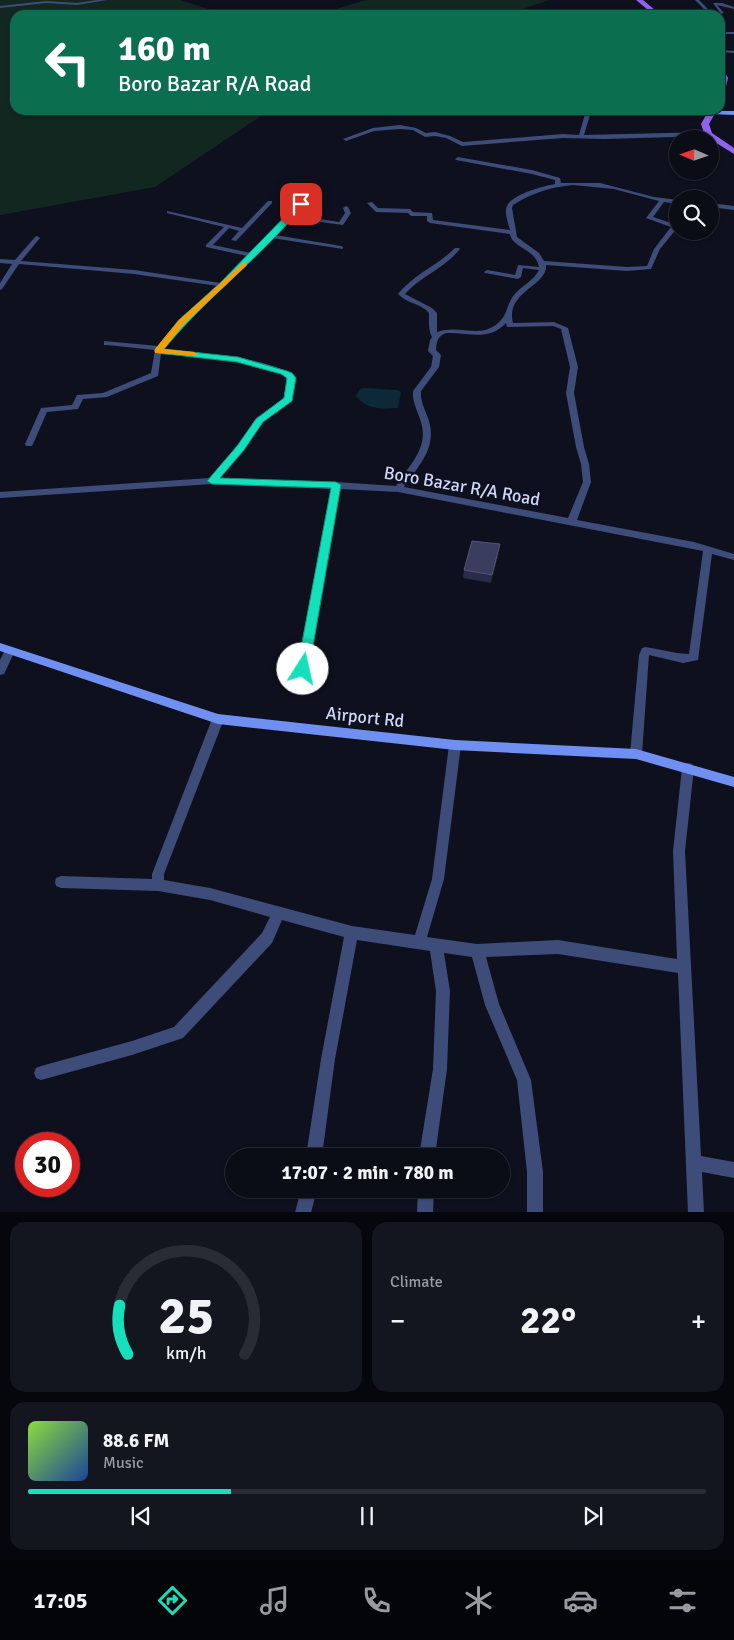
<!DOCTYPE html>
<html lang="en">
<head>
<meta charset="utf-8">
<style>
	:root { --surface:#0a0c16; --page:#13151f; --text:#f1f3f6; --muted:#999ba1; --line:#2a2c35; --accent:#15e0bc }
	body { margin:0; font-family:Signika,sans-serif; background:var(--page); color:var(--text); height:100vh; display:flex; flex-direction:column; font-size:19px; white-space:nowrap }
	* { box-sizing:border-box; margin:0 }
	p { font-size:16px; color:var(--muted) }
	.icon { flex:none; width:28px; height:28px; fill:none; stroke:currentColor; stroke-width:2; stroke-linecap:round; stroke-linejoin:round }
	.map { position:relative; height:1212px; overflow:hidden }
	.details { display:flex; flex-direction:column; gap:10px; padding:10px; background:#06070c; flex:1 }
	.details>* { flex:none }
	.top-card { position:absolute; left:10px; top:10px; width:715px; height:105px; border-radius:15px; box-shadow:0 1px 4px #0004,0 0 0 1px var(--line); background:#0b6e4f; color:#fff; overflow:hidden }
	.needle { width:32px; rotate:272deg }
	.buttons { position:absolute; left:669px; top:130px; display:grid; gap:10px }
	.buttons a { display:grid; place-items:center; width:50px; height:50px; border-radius:50%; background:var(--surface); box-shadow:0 1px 4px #0004,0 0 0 1px var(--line); font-size:25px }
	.speed { position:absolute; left:15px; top:1132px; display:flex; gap:10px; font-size:25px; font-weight:700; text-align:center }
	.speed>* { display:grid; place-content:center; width:65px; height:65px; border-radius:50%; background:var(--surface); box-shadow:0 1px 4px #0004,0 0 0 1px var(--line); line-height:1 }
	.speed .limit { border:8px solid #d22; background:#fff; color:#111 }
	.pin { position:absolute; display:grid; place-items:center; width:42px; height:42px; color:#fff; margin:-21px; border-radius:10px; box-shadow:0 2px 8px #0006 }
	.me { position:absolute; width:55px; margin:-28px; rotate:10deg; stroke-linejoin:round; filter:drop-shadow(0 0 4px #0008) }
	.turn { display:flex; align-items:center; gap:18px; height:105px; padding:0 25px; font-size:22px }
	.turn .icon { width:65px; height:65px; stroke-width:2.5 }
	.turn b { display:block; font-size:35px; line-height:42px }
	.big { font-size:38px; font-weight:700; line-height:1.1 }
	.details .card { flex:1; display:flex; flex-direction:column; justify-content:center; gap:8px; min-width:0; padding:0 18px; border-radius:15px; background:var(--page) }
	.details .dial { align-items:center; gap:0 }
	.dial svg { height:130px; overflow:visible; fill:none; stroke:var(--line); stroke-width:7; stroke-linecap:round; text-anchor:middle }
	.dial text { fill:var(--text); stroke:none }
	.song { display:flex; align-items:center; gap:15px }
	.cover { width:60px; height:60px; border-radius:8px; background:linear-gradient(135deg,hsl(90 70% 55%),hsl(220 70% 35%)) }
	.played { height:5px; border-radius:2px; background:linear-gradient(90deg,var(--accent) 30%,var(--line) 30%) }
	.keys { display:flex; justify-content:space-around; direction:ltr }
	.heat { display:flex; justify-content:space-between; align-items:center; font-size:28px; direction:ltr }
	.details .tiles { flex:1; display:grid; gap:10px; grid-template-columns:1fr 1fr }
	.card:last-child { grid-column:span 2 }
	.trip { position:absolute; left:225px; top:1148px; width:285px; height:50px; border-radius:25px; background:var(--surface); box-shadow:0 1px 4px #0004,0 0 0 1px var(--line); font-weight:700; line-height:50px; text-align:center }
	.menu { display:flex; height:80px; justify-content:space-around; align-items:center; background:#040509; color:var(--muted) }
	.menu .icon { width:35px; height:35px }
	.menu .on { color:var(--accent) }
	.menu b { font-size:22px; color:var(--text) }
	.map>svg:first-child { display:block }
	.green { fill:#122720 }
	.water { fill:#0d2837 }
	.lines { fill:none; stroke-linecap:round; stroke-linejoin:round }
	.minor { fill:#3d4c78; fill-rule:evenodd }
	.secondary { fill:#6f90f1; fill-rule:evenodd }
	.primary { fill:#9261f0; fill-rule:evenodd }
	.wall { fill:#292b4a }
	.shaded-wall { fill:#161831 }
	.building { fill:#3a3d5d; stroke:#525576 }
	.route { fill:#15e0bc; stroke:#0e927a }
	.slow { fill:#f59e0b }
	.labels { text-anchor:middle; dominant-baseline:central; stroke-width:5; stroke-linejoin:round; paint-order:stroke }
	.street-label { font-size:18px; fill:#cfd6fa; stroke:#0e101e }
</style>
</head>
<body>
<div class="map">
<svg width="734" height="1213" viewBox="0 0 734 1213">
	<rect width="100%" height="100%" fill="#0e101e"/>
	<path class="green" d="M0,0h180l47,15h-212v95h255l-115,77 -155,28z
		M366,0h184l-46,15h-188z"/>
	<path class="water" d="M364,388l33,2 4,2 -3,16c-17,1 -31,2 -42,-12l4,-7z"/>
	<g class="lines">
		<path class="minor" d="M97,0h10l-30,5 -31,-2 -46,5v-2l46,-5 31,2z
			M695,0h4l9,9 3,6h-4l-2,-5z
			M713,3h9l12,4v2l-17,-4 7,8 -3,1z
			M336,10l10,4 1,1h-5l-7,-3z
			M568,11l51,2 38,-1 2,1 -45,2 -47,-2z
			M720,32h14v2h-14z
			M720,50l14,1v2l-14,-1z
			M593,110h6l-9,5 -6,20 124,-3 3,2 -3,2 -104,3 -41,-1 -101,8 -16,-8 -11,-2 -10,1 -12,-7 -13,-1 -26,2 -28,10 -3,-2 30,-11 27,-3 16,3 10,5 9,-1 15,4 13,6 100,-8 16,1 6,-21z
			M458,157l74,13 28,8 1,5h39l54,14 24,3v4l-14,-2 -11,15 24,8 1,2 -18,22 -9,20 -24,2 -81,-6c2,21 -41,26 -33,58l41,-1 14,6 10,39 -4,26 10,54 5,17 2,18 -14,38 117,22 40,12v6l-22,-6 -14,106 -15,3 -34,-8 -7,99 -2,3 -4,2 -4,-2 -2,-3 9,-99 3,-7 4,-1 31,6 12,1 14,-103 -305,-59 -58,-3 -32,180 -1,3h-8l-1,-3 33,-180 -119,-5 -212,14v-6l210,-14 28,-32 18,-28 28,-20 3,-14 -1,-7 -5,-3 -44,-13 -76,-7 -3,22 -51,21 -24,2 -5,10 -31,3 -14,32 -1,2h-6l-1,-2 16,-36 31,-3 5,-10 26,-2 48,-20 4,-23 -48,-5h-3v-4l54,5 20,-26 40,-34 -84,-12 -115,-10 -17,25 -2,1v-7l12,-19 -12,-1v-4l15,1 20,-23 2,-1 3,2 -19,23 113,9 87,13 26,-27 -41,-9v-2l18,-18 -57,-14v-2l75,17 26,-27h4v2l-36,38 -5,-1 8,-9 -10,-3 -16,17 38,8 60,-61 2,1v2l-19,20 45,7 6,-9 -2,-5 3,-2 2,1 3,6 -8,12 -52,-7 -16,17 66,11 2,1v2l-71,-11 -47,48 -41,38 -21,25c26,3 116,9 130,28l1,10 -3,14 -29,21 -18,28 -25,28 114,5 3,-1 60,4c13,-21 33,-37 25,-64 -3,-10 -9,-20 -8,-31l18,-24 2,-11 -5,-5 2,-11 2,-3c-4,-7 -3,-16 -3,-24 -8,-10 -22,-9 -31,-19 15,-19 40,-29 57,-46h4l1,1c-15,19 -39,27 -55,45l27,14 5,5v19c25,-9 45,10 65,-13 5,-6 6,-17 12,-24 7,-9 20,-14 25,-25l-16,-2 -2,9 -3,2 -33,-6 -1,-1 3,-2 28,5 3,-10 21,2c-3,-18 -27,-19 -29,-33l-80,-11 -3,-2v-5h-16l-3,-3 -32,-1 -9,-9 5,-1 6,6 32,1 3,3 19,1 1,7 77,10c-2,-7 -6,-18 -3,-24 5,-12 37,-20 48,-22v-4l-23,-6 -76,-14 -1,-1zM573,185l41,4 45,12 -13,17 25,9 -17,22 -7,17 -20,1 -83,-6 -5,-8 -22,-16 -5,-29 1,-3c19,-12 38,-18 60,-20zM506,323l1,4h3l43,-1 8,3 9,38 -4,26 10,54 5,17 2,18 -15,36 -164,-31c14,-21 33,-38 25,-66 -3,-10 -9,-19 -8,-30l18,-24 2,-12 -5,-5c1,-9 1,-13 10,-17 23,-1 42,9 60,-10z
			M710,203l24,3v4l-24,-3z
			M10,647l4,1 1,3 -11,23 -4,1v-15l6,-12z
			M218,714l4,2 2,3 -60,155v6l46,8 142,38 63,9 17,-56 17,-134 2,-3 4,-2 4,2 2,3 -17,134 -17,58 50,7 81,-4 119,19 -4,-108 9,-83 2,-4 4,-1 4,1 2,4 -9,83 16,305 33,6v16l-32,-6 2,41h-16l-10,-240 -120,-19 -72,3 13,47 32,76 12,92v41h-16v-41l-10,-92 -32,-75 -13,-48 -28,-4 6,38 -3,78 -12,87h-16l14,-87 3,-78 -6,-40 -73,-11 -22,119 -13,97h-16l15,-97 23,-122 -62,-17 -10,23 -89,95 -51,17 -91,25 -5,-2 -2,-5 2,-5 5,-2 91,-25 42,-14 88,-94 8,-16 -60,-17 -52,-9 -97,-3 -5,-2 -1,-4 1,-4 5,-2 91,3v-5l60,-155 2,-3z
			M301,1189h16l-6,24h-16z
			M418,1189h16l-1,24h-16z"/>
		<path class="secondary" d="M712,111h22v4l-24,-1z
			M0,643l218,71 237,26 181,9 98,28v10l-98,-28 -181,-9 -237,-26 -218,-73z"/>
		<path class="primary" d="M636,0h7l18,15h-7z
			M720,66l2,1 6,11 -4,17 -4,2 2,-19z
			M709,110h8l-8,14 3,9 22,15v6l-29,-18 -4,-12z"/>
	</g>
	<path class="wall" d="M499,552l-8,31 -28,-5 1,-8z"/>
	<path class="shaded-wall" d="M500,544l-1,8 -8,31 1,-8z"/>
	<path class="building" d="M472,541l28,3 -8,31 -28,-5z"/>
	<path class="route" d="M299,202l6,2c-43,52 -98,93 -141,145l74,8 49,14 5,2 4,5 -4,23 -29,21 -19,28 -24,28 116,4 5,3 -32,184 -2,3h-8l-2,-3 34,-181 -119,-4 -5,-3 30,-35 19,-27 28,-21 3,-20 -6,-4 -44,-12 -79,-9 -4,-2 25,-31 41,-37z"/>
	<path class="slow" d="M244,262l3,2 -1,2 -62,58 -20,25 30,3 4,3 -1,1 -42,-3v-4l24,-29z"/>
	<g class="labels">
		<g class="street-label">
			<text transform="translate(462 486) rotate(10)">Boro Bazar R/A Road</text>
			<text transform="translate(365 717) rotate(6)">Airport Rd</text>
		</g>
	</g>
</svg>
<div class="buttons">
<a><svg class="needle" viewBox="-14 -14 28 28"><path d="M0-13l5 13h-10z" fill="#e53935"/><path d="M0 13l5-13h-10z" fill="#999ba1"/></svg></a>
<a><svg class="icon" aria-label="search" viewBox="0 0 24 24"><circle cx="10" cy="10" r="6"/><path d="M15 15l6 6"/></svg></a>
</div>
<div class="speed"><div class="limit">30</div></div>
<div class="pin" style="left:301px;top:204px;background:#d93025"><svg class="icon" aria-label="arrive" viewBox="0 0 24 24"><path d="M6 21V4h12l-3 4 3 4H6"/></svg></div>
<svg class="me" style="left:303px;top:669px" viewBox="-20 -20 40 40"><circle r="19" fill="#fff"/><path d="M0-13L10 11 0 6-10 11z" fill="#15e0bc"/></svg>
<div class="trip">17:07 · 2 min · 780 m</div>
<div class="top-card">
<div class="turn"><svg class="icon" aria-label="left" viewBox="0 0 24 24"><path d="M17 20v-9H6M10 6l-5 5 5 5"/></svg><div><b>160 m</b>Boro Bazar R/A Road</div></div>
</div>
</div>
<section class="details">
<div class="tiles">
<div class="card dial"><svg viewBox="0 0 100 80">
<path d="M14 69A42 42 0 1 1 86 69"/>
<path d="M14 69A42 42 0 0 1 9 39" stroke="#15e0bc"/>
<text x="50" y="56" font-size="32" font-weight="700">25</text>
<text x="50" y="72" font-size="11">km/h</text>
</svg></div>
<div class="card"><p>Climate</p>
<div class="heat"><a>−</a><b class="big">22°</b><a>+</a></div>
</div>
<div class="card">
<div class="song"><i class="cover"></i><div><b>88.6 FM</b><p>Music</p></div></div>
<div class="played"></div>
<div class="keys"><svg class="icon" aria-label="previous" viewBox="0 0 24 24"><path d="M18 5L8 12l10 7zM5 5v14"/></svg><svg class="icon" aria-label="pause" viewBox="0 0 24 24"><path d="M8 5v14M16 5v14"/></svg><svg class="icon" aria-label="next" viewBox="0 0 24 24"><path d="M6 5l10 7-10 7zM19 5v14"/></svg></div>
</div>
</div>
</section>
<nav class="menu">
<b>17:05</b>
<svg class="icon on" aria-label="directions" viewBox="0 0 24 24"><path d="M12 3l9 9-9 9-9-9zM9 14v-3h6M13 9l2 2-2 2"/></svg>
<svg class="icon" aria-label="music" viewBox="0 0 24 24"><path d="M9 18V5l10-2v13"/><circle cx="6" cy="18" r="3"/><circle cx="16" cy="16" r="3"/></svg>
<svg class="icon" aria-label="phone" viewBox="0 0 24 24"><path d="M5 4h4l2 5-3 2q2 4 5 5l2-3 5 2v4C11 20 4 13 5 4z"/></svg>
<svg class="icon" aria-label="climate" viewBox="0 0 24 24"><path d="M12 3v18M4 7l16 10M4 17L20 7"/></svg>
<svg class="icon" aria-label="car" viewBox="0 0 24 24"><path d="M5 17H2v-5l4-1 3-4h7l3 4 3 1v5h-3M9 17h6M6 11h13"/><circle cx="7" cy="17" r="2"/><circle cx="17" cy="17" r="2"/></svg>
<svg class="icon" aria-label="filters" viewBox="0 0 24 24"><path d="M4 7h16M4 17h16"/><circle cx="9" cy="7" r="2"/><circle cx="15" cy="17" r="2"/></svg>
</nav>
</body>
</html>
